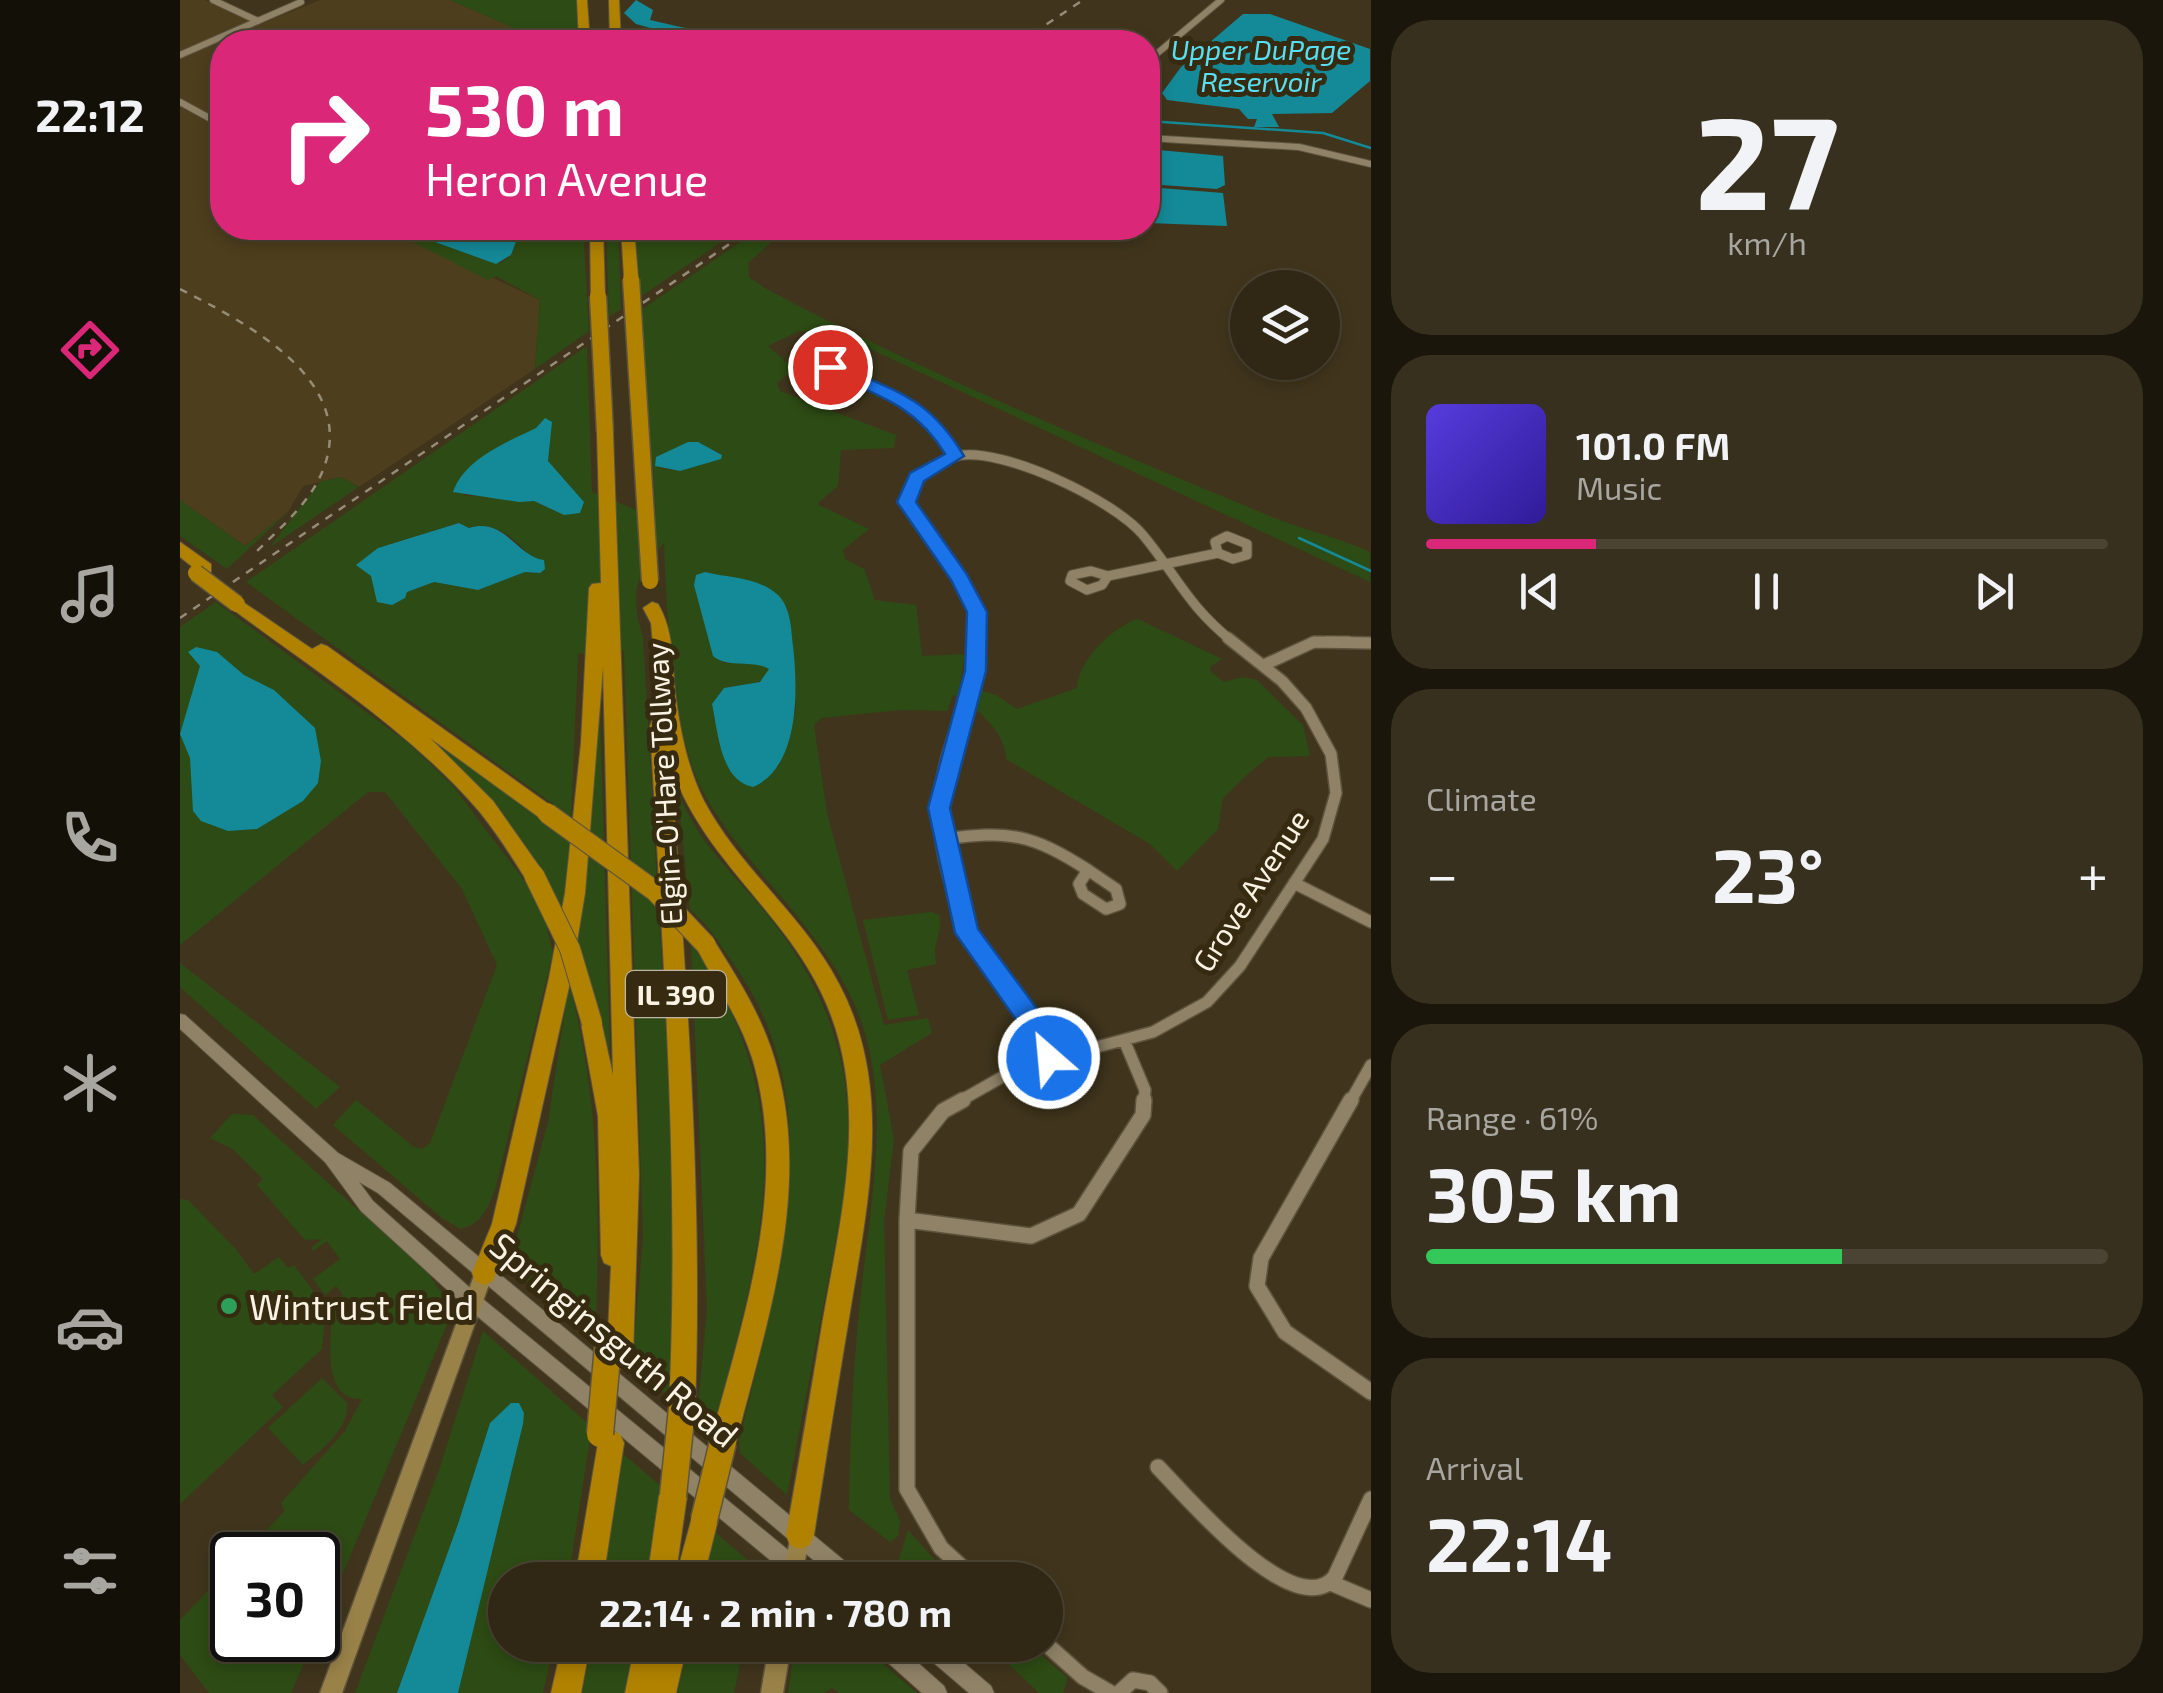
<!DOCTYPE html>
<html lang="en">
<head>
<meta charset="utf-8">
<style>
	:root { --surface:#302815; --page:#38301e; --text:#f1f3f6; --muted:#a8a6a0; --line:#4b4434; --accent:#db2777 }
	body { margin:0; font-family:"Exo 2",sans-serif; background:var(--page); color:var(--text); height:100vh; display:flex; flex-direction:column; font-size:38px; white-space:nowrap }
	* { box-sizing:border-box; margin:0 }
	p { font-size:32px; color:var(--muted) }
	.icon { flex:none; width:55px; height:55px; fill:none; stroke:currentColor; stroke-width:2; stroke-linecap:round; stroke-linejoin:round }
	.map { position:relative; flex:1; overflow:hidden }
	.side { display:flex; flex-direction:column; gap:20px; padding:20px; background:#1a160c; width:792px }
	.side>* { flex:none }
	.hud { position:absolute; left:30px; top:30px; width:950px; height:210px; border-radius:40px; box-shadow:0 5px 15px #0003,0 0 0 2px var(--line); background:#db2777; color:#fff; overflow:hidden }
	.buttons { position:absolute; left:1050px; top:270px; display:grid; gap:20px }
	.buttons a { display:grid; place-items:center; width:110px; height:110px; border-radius:50%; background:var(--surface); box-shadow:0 5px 15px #0003,0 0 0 2px var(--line); font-size:50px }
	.speed { position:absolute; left:30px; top:1532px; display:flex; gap:20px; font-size:50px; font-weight:700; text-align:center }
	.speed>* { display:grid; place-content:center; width:130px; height:130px; border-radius:50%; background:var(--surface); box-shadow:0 5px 15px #0003,0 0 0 2px var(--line); line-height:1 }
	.speed .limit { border:5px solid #111; border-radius:15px; background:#fff; color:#111 }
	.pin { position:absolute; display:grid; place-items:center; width:85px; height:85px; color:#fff; margin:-42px; border:5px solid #fff; border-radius:50%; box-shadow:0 2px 10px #0007 }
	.me { position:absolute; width:110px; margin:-55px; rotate:333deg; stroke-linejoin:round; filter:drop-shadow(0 0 8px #0008) }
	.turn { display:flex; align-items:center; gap:35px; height:210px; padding:0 50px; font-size:45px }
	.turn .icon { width:130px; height:130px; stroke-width:2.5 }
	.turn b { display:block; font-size:70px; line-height:85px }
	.big { font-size:75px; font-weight:700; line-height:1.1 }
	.side .tile { flex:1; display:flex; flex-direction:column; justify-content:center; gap:15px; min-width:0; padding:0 35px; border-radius:40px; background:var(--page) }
	.side .dial { align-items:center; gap:0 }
	.dial b { font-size:130px; line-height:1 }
	.song { display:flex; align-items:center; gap:30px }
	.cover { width:120px; height:120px; border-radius:15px; background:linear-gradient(135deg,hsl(250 70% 55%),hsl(250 70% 35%)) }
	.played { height:10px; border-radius:5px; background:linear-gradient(90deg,var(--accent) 25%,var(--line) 25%) }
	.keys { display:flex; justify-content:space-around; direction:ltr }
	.heat { display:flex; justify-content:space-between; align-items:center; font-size:55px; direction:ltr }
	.charge { height:15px; border-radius:8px; background:linear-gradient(90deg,#34c759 61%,var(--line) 0) }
	.trip { position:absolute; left:308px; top:1562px; width:575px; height:100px; border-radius:50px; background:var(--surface); box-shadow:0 5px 15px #0003,0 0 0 2px var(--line); font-weight:700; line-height:100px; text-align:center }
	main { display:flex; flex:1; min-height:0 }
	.dock { display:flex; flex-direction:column; width:180px; justify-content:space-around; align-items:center; background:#131008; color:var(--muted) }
	.dock .icon { width:70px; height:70px }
	.dock .on { color:var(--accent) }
	.dock b { font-size:45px; color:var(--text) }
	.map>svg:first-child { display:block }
	.built { fill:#4d3e1d }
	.green { fill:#2d4b14; fill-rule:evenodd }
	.water { fill:#148998 }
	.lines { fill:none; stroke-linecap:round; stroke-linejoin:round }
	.stream { stroke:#148998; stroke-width:2.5 }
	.minor-far3-casing { stroke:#5e543e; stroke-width:8 }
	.minor-far2-casing { stroke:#5e543e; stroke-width:11 }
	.minor-far1-casing { stroke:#5e543e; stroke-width:14 }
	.minor-casing { stroke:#5e543e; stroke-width:18 }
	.tertiary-casing { stroke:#5e543e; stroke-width:2 }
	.secondary-casing { stroke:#5e543e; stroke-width:3 }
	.motorway-casing { stroke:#5e543e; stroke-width:2 }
	.minor-far3 { stroke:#8f8267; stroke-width:6 }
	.minor-far2 { stroke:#8f8267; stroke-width:9 }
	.minor-far1 { stroke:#8f8267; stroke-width:11 }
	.minor { stroke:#8f8267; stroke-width:15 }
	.tertiary { fill:#8f8267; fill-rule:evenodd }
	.secondary { fill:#998248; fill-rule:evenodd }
	.motorway { fill:#b08200; fill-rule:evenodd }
	.rail { stroke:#968d79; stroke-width:2.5; stroke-dasharray:8 8; stroke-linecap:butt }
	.motorway-bridge-far3-casing { stroke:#5e543e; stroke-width:14; stroke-linecap:butt }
	.motorway-bridge-far2-casing { stroke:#5e543e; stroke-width:19; stroke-linecap:butt }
	.motorway-bridge-far1-casing { stroke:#5e543e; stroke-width:22; stroke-linecap:butt }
	.motorway-bridge-casing { stroke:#5e543e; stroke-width:29; stroke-linecap:butt }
	.motorway-bridge-far3 { stroke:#b08200; stroke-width:12 }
	.motorway-bridge-far2 { stroke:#b08200; stroke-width:16 }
	.motorway-bridge-far1 { stroke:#b08200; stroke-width:20 }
	.motorway-bridge { stroke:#b08200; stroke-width:26 }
	.route { fill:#1a73e8; stroke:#114b97; stroke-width:2.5 }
	.leisure-dot { fill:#2e9e5b; stroke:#362b11; stroke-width:4 }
	.labels { text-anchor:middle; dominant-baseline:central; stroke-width:10; stroke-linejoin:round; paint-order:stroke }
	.far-water-label { font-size:28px; font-style:italic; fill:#57e0f4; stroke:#362b11 }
	.shield { fill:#362b11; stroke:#bfb7a5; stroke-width:2.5 }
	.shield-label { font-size:28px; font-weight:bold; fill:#faf3e4 }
	.street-label { font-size:30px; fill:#faf3e4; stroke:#362b11 }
	.near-poi-label { font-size:35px; fill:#faf3e4; stroke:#362b11; text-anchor:start }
	.near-street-label { font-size:35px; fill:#faf3e4; stroke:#362b11 }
</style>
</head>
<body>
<main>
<nav class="dock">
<b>22:12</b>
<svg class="icon on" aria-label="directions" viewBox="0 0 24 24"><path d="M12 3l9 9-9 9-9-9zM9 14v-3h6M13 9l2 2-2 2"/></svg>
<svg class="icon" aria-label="music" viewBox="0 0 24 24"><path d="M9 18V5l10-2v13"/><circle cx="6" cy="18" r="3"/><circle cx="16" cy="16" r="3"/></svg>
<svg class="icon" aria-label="phone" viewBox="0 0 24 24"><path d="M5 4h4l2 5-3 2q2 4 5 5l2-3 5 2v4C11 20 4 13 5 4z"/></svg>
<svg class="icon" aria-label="climate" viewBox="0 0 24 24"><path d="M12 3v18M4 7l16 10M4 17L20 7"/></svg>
<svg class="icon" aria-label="car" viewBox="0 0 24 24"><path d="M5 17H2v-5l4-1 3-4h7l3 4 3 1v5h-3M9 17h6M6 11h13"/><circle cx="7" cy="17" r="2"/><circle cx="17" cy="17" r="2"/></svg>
<svg class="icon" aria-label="filters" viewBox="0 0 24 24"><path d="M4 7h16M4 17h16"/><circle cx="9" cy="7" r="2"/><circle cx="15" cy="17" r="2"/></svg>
</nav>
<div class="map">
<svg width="1191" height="1693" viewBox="0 0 1191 1693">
	<rect width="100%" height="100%" fill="#40351c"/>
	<path class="built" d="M0,0h25l54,25 61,-25h130l96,41 -324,1v186h164l154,72 -5,69 -176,118 -18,-10 -38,9 -15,26 -43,34 -65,-46z"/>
	<path class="green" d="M270,0h126l2,42h-32z
		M206,228h26l13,10 76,25 10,-8 10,-27h62l6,103 -54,38 5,-69 -44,-24 -8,4z
		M426,228h12l3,81 -12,8z
		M455,228h107l-102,69z
		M581,228h26l-39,35 1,14 14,10c163,87 336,158 507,229 33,14 68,21 100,36v30l-532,-248 -39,-3 -31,15 26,23 -17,14 3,8 116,44 -2,13 -53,2 -3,36 -21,18 52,25 -26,21 2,9 19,10 11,31 41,5 6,51 43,-2 -5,30 36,11 21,14 60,-21c1,-27 35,-61 61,-69l84,40 -11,7 -1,5 14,11 19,-5 14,3 46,45 7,31 -41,1 -18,14 -28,27 -5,31 -41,42 -27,-27 -144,-85c0,-27 -31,-54 -53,-64l-6,16 -46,-1 -79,8 -8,7 13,88 57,212 44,-7 4,15 -52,32 14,74 -10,82 6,277 10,23 -2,15 -8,6 -41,-32c1,-66 3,-131 10,-197 8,-91 33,-197 4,-286 -29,-92 -117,-154 -161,-237 -29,-55 -36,-183 -38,-247 -30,33 -34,51 -21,94l32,555 -4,207 -39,-33 11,-128 -19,-587 -46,3 -7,163 -325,-235 341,-236 5,146 64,26 -15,-208zM365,419l3,42 36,41 -20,13 -30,-14 -71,-6zM513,443l26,9 2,7 -41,12 -21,-3 5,-15zM279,523l10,5c31,-9 57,19 71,45l-15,-1 -47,18 -44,-8 -27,10 -31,-7 -5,-9 7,-28zM525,572l63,16 19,20 9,101 -17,57 -25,21c-33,-5 -36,-57 -42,-83l12,-16 36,-6 10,-14 -12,-5h-34l-30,-78z
		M161,477l18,10 -89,60 50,-65z
		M0,500l65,46 43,-34 -61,57 -47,-33z
		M36,602l191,140 46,44 70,93 21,36 9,38 -58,237c-8,19 -13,34 -35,39l-18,-11 -109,-93 23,-25 58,47 8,2 8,-6 67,-178 -35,-76 -77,-97h-17l-188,153v-318z
		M418,708h2l10,346 -35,-116 18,-137z
		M238,725l152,114 -7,71c-39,-72 -85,-130 -148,-182z
		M497,786c12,44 48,80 78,114 78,91 106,179 89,298l-57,297 -47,-42 -1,-11c36,-155 97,-336 -6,-479 -13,-18 -25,-40 -43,-53z
		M752,912l7,3c5,18 -9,30 -2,49l-30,6 12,45 -31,5 -25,-100z
		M511,943c118,170 69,305 22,488l-16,-14 10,-108z
		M0,963l160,124 -24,22 -136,-122z
		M389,983c32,120 31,238 26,361l-86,-78 39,-144z
		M52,1114l21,1 175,158 25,37 -135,323v-78h-75l42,-44 -4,-8 64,-72 17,-32c-44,2 -29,-68 -30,-95l11,-9 -7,-9 -11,9 -12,-16 27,-20 -13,-18 -14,10 -2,-3 11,-9 -17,1 -48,-55 6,-6 -30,-30 -23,-11z
		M0,1199l8,1 47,48 19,26 25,-17 9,11 6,-3 32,43 -4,41 -50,46 11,12 -103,97z
		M303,1331l109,96 -24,153h-63v65h49l-11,48h-85l65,-269 -33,-1 -32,101 -61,169h-42l85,-226z
		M142,1378l25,25c2,27 -25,46 -44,62l-35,-37z
		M442,1453l40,34 -15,93h-44z
		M728,1530l43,48 2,2 -48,-1 -6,-20z
		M534,1531l45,39 -2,10h-54z
		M52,1566v74h82l-23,53h-82l-29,-38v-35z
		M412,1645h44l-10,48h-44z
		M509,1645h55l-10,48h-57z
		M615,1645h66l56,48h-78l-7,-5 -9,5h-35z
		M808,1645h41l39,33 -5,15h-24z"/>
	<path class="water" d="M456,0l17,10 -3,10 35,8 -14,5 35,2 27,7h-77l-1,-7 6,-4 -25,-7 -12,-11z
		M1063,14h27l100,35v32l-38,32 -60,1 7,13h-25l3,-8h-9l-9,-10 -72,-9 -5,-7 19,-26z
		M968,149l75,7 2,29 -8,4 -69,-5z
		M968,187l75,6 4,33 -79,-3z
		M232,228h109l-10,27 -15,9 -72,-26z
		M365,418l7,4 -4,39 36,41 -4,11 -16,2 -30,-14 -15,1 -66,-10c11,-33 54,-50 83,-64z
		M508,442h10l24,13 -1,4 -41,12 -25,-5 1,-9z
		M279,523l10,5c36,-11 47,28 75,32l1,9 -5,4 -15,-1 -47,18 -44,-8 -27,10 -2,6 -13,7 -15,-3 -6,-26 -15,-11 22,-17z
		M525,572c23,6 54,5 73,23 13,13 13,34 15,51 5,43 7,121 -40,141 -33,-6 -35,-56 -41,-83l12,-16 36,-6 9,-13c-17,-10 -41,0 -56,-13l-19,-71 2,-10z
		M16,647l21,5 27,23 30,15 41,38 6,33 -3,22 -15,18 -46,28 -29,2 -27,-10 -8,-10 -3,-53 -10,-24 20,-68 -12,-14z
		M331,1403h8l5,10 -1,11 -65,269h-61l61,-169 32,-101z"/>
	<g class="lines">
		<path class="stream" d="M504,29l67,13
			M968,121l175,12 48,15
			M1119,538l72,33"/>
		<g class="minor-far3-casing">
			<path id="minor-far3" d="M33,0l45,21
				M0,55l121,-53
				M968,61l73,-61
				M0,102l42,23
				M968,138l151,9 72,17"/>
		</g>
		<g class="minor-far2-casing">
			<path id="minor-far2" d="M670,377l-23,4 -17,-9 15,-6c54,21 98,41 131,90
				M1047,536l20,8v11l-14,4 -15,-6 -3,-11z
				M911,571l17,5 -6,9 -15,5 -17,-9 2,-6z
				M928,576l110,-23
				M800,641l-10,-45 -64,-94 10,-25c12,-7 27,-18 41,-21 45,-10 158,45 186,79 34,41 45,71 89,106
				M1146,641h23"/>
		</g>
		<g class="minor-far1-casing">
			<path id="minor-far1" d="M800,638c-4,53 -32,97 -39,148 -9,55 15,130 44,176 21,32 48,59 64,95
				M1084,665l50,-23 57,1
				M764,839c65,-9 88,-5 144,31
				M908,870l28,19 4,15 -14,5 -23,-15 -4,-10z
				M1114,883l77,39
				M944,1040l21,50 -1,12
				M778,1102l60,-34 135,-36 54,-30 33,-36 83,-127 13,-46 -5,-39 -25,-46 -24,-27 -54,-43
				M1170,1102l21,-37"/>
		</g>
		<g class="minor-casing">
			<path id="minor" d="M783,1100l-20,11 -32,40 -4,69v269l34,59 35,32
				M1171,1100l-90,158 -4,28 28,46 86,60
				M727,1220l124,16 48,-22 64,-99 1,-15
				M978,1467c28,29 137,158 177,110l36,-78
				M1151,1583l40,17
				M865,1643l38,34 28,16
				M939,1693l14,-13 17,3 10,10"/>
		</g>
		<g class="tertiary-casing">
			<path id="tertiary" d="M0,1014l5,1 153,138 52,30 469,390 3,7h-25l-459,-387 -19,-11 14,19 105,94 338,278 3,7h-25l-328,-273 -105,-96 -36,-49 -145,-133z
				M693,1645h25l46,41 3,7h-25l-46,-41z
				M738,1645h25l48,41 3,7h-25l-48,-41z"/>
		</g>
		<g class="secondary-casing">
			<path id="secondary" d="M304,1264l7,3 2,6 -151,420h-22l155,-420 2,-6z
				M620,1525l7,3 3,7 -9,45h-20l12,-52z
				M589,1645h22l-8,48h-22z"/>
		</g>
		<g class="motorway-casing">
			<path id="motorway" d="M397,0h10l3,42h-11z
				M429,0h10l2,42h-11z
				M410,228h13l2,68 -7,4 -7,-4z
				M441,228h13l4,48 -7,4 -7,-4z
				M425,427l8,5 26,743 -6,181 -4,9 -9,4 -9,-4 -4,-9 4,-90 -7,-3 -3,-8 -3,-139 -17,-93 3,-7 8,-2 8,2 13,59 -10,-408 -18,226 -14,85 -55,246 -23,57 -9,4 -9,-4 -3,-8 20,-49 57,-246 16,-85 16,-150 8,-155 3,-4 9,-1 -4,-151z
				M0,542l31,22v8h-12l-19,-15z
				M57,598l75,51 9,-5 6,2 227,162 3,5 -3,5h-14l-110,-80 63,63 48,68 3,6 -3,6h-14c-15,-24 -30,-48 -48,-70 -70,-81 -162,-139 -248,-203l-3,-4z
				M472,602l6,2c16,27 14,57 17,88 5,37 12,75 29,109 36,68 100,115 135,183 56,105 28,223 10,334 -12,72 -24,145 -35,217l-4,10 -10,4 -10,-4 -4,-10c13,-72 25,-144 37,-216 19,-108 49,-223 -2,-327 -40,-83 -120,-136 -150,-226 15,215 32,427 24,642l-4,9 -9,4 -9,-4 -4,-9c11,-228 -6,-454 -19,-682l2,-5 8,-1 -9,-97 -8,-15z
				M526,936l7,3c26,41 52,82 64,129 34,124 -10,254 -41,374l-4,9 -9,4 -9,-4 -4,-9c32,-119 78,-250 45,-374 -12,-46 -39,-82 -60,-123l4,-6z
				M431,1430l9,4 4,9 -21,137h-28l23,-137 4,-9z
				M493,1482l10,4 4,10 -12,84h-28l12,-84 4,-10z
				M524,1506l10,4 4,10 -15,60h-28l19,-70z
				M382,1645h28l-9,48h-30z
				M455,1645h52l-11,48h-51z"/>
		</g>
		<use href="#minor-far3" class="minor-far3"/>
		<use href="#minor-far2" class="minor-far2"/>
		<use href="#minor-far1" class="minor-far1"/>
		<use href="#minor" class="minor"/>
		<use href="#tertiary" class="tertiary"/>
		<use href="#secondary" class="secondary"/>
		<use href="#motorway" class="motorway"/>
		<path class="rail" d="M840,42l63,-42
			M0,289c64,33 179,90 143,181 -13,33 -43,58 -68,83
			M0,618l573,-390"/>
		<g class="motorway-bridge-far3-casing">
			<path id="motorway-bridge-far3" d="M451,276v5"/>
		</g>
		<g class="motorway-bridge-far2-casing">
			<path id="motorway-bridge-far2" d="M451,279l19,302
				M418,296l7,136
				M16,573l41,31"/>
		</g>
		<g class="motorway-bridge-far1-casing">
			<path id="motorway-bridge-far1" d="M367,813l108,78 51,54
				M354,875l36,74 22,74"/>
		</g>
		<g class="motorway-bridge-casing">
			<path id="motorway-bridge" d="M420,1434l8,-88
				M493,1496l9,-88
				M524,1520l19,-78"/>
		</g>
		<use href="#motorway-bridge-far3" class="motorway-bridge-far3"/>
		<use href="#motorway-bridge-far2" class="motorway-bridge-far2"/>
		<use href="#motorway-bridge-far1" class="motorway-bridge-far1"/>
		<use href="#motorway-bridge" class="motorway-bridge"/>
	</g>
	<path class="route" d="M644,364h11c61,28 93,32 129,92l-40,25 -8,21 50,71 21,39 -1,59 -36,137 28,121 57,77 27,52 -4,7 -9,4 -9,-4 -23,-44 -62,-88 -27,-125 37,-137 2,-59 -16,-32 -54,-78 13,-29 35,-19c-30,-50 -71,-60 -121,-83z"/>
	<circle class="leisure-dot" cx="49" cy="1306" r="10"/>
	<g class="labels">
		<g class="far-water-label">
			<text x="1081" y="49">Upper DuPage<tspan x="1081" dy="32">Reservoir</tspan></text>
		</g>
		<rect class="shield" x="446" y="971" width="100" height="46" rx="8"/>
		<g class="shield-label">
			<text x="496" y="994">IL 390</text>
		</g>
		<g class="street-label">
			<text transform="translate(483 784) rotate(-93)">Elgin-O'Hare Tollway</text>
			<text transform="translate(1070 890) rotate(-57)">Grove Avenue</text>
		</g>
		<g class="near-poi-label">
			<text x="69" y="1306">Wintrust Field</text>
		</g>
		<g class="near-street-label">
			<text transform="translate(435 1339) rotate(40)">Springinsguth Road</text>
		</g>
	</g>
</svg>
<div class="buttons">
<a><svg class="icon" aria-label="layers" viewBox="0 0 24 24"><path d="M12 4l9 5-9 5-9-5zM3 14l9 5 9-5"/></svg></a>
</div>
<div class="speed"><div class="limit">30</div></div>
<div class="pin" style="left:650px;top:367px;background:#d93025"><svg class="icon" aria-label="arrive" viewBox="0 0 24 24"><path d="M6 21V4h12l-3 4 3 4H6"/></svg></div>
<svg class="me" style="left:869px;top:1058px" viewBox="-20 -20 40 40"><circle r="17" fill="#1a73e8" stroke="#fff" stroke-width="3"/><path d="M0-11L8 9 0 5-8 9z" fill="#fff"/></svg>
<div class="trip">22:14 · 2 min · 780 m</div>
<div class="hud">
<div class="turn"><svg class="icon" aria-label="right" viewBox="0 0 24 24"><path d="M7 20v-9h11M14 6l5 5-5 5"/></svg><div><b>530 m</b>Heron Avenue</div></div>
</div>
</div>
<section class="side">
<div class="tile dial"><b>27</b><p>km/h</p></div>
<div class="tile">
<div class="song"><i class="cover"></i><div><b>101.0 FM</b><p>Music</p></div></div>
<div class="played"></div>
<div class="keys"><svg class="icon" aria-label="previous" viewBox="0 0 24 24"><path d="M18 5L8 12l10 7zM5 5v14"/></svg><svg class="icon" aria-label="pause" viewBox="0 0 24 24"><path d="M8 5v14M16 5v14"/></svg><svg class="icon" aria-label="next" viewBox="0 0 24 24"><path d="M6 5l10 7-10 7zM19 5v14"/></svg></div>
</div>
<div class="tile"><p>Climate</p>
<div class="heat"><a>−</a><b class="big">23°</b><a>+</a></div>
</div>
<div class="tile"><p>Range · 61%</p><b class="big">305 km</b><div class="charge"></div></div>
<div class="tile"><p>Arrival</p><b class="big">22:14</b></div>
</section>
</main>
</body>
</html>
